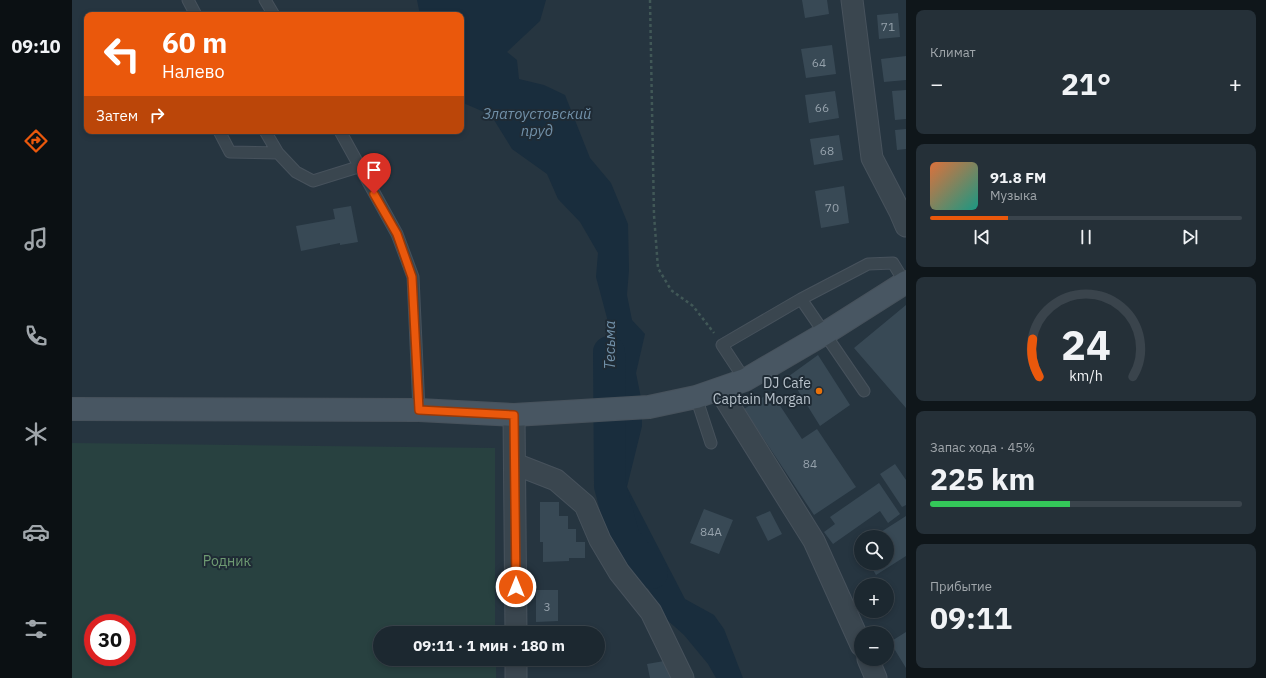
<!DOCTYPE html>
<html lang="ru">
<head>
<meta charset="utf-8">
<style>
	:root { --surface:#1c2830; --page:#253038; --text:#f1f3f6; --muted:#a0a6ab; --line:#3a444c; --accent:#ea580c }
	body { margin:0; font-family:"IBM Plex Sans",sans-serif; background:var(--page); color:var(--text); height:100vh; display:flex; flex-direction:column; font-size:15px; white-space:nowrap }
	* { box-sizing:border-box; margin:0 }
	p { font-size:13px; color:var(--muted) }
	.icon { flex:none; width:22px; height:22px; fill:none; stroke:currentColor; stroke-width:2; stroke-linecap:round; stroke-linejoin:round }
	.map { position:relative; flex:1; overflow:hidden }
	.panel { display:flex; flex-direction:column; gap:10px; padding:10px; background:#0f161a; width:360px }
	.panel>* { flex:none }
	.banner { position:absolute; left:12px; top:12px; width:380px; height:122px; border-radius:8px; box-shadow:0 2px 6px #0003,0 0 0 1px var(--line); background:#ea580c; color:#fff; overflow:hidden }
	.fabs { position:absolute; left:782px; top:530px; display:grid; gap:8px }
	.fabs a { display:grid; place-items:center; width:40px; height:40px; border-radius:50%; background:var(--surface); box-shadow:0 2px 6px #0003,0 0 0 1px var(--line); font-size:20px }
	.speed { position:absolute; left:12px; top:614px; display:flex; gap:8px; font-size:20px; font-weight:700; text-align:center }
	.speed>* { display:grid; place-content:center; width:52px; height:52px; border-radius:50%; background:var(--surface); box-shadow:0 2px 6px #0003,0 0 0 1px var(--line); line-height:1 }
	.speed .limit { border:6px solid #d22; background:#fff; color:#111 }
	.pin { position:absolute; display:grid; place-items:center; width:34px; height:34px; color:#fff; margin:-41px -17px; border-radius:50% 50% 50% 0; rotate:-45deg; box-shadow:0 0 4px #0007 }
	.pin .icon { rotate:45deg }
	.me { position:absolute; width:44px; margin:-22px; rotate:0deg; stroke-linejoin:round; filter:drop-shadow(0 0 3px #0008) }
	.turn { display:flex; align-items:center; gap:14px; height:84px; padding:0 12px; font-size:18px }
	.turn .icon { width:52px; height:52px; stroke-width:2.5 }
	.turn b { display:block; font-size:28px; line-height:34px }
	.then { display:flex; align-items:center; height:38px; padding:0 12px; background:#0003; gap:8px; font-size:15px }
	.big { font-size:30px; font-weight:700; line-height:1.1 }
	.panel .card { flex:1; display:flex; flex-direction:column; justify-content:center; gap:6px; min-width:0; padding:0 14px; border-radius:8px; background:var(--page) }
	.panel .dial { align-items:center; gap:0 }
	.dial svg { height:104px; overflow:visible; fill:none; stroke:var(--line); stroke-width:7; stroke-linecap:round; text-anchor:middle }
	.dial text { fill:var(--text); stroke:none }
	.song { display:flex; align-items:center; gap:12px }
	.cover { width:48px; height:48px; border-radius:6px; background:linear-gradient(135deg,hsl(20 70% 55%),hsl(170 70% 35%)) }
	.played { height:4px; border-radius:2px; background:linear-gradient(90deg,var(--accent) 25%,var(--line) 25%) }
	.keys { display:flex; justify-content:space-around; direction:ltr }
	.heat { display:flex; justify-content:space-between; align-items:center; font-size:22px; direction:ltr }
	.charge { height:6px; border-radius:3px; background:linear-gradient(90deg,#34c759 45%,var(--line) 0) }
	.trip { position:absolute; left:301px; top:626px; width:232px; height:40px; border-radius:20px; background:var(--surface); box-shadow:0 2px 6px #0003,0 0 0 1px var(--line); font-weight:700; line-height:40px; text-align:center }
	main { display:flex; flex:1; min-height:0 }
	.menu { display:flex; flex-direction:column; width:72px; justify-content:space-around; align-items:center; background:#0b1013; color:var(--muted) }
	.menu .icon { width:28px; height:28px }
	.menu .selected { color:var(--accent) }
	.menu b { font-size:18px; color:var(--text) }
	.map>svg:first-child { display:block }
	.green { fill:#284140; fill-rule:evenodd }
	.water { fill:#192d3d }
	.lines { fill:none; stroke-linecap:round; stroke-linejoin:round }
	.river { stroke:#192d3d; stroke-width:32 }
	.building { fill:#384955 }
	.service-casing { stroke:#47525c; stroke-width:13 }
	.minor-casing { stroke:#47525c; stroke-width:23 }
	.secondary-casing { stroke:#47525c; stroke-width:24 }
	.path { stroke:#415857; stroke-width:2.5; stroke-dasharray:3 3; stroke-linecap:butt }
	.service { stroke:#3a464f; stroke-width:11 }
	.minor { stroke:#3a464f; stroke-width:21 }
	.secondary { stroke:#485662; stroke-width:22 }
	.route-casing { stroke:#983908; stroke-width:10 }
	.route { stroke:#ea580c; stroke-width:7 }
	.food-dot { fill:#e8710a; stroke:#1f2b35; stroke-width:1.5 }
	.labels { text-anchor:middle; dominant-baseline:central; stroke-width:4; stroke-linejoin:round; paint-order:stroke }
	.number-label { font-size:12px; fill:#95a1ab }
	.poi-label { font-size:14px; fill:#b7c1ca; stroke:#1f2b35; text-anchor:end }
	.park-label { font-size:14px; fill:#6e9a72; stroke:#1f2b35 }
	.water-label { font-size:15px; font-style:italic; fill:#7190a8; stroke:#1f2b35 }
</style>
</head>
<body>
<main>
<nav class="menu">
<b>09:10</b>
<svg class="icon selected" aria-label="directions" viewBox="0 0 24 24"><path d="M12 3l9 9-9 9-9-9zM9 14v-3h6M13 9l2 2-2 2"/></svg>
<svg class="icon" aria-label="music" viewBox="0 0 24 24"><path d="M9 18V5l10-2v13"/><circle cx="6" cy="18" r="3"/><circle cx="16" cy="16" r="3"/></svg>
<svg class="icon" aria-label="phone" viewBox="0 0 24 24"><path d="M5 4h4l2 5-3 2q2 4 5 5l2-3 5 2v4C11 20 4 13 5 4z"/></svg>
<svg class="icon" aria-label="climate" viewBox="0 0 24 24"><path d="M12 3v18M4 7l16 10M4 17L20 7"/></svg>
<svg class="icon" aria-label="car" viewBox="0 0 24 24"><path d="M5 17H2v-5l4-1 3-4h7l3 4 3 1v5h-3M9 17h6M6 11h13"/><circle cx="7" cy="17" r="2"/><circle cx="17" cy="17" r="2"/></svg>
<svg class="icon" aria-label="filters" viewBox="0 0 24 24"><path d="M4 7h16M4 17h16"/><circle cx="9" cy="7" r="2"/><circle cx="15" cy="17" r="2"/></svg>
</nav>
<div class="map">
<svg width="834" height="678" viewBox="0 0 834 678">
	<rect width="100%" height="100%" fill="#263540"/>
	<path class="green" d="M0,443l423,5v185h-115v26h116v19h-424zM21,623h34v34h-34z"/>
	<path class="water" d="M345,0h129l-6,21 -33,31 10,8 2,19 25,6 21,10 25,63 21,25 17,41 1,46 -2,25 5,25 13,14 -9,39 6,30v23l-15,61 58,112 29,16 10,14 19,49h-27l-8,-14 -24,-29 -19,-17 -25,-44 -14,-14 -2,-24 -4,-13 -7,-11 -2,-50 2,-24 -3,-38 -5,-34 3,-23 -1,-25 -11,-41 2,-24 -18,-31 -22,-23 -11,-25 -35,-25 -21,-34 -30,-13v-87h-41z"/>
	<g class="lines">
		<path class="river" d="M537,352l1,134 14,52 28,35"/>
	</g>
	<path class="building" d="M730,0h25l2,14 -24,4z
		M826,13l2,24 -21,2 -2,-24z
		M760,45l4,29 -30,4 -5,-29z
		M834,56v24l-22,2 -3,-23z
		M834,90v29l-11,1 -3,-29z
		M763,91l4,27 -30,5 -4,-28z
		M834,129v20l-9,1 -2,-20z
		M767,135l4,25 -29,5 -4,-26z
		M772,186l5,37 -28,5 -6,-37z
		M279,206l7,36 -18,3v-2l-39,8 -5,-25 39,-7 -2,-10z
		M834,305v103l-52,-60z
		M746,355l32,50 -30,21 -31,-50z
		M699,392l31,47 15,-10 39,58 -42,28 -70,-106z
		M823,464l11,16v25l-4,2 -22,-33z
		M807,483l21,31 -12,9 -8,-12 -47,33 -9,-12 11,-8 -5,-7z
		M468,502h19v14h9v13h8v13h9v16h-16v3l-26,1v-20h-3z
		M632,509l29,11 -14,34 -29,-11z
		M698,511l12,23 -14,7 -12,-24z
		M834,516v40l-30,19 -7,-12h18v-26h-14z
		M464,590h22v31l-22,1z
		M834,632v36l-16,-26z
		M598,660l3,18h-23l-3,-14z"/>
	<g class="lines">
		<g class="service-casing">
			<path id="service" d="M116,0l8,15
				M193,0l9,15
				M147,131l11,21 48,1 18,19 17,9 45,-14
				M193,131l13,22
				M268,131l57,103 16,43 6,133
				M729,299l63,92
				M673,380l-23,-35 79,-46 67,-35 25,-1 12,20
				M624,397l15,46"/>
		</g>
		<g class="minor-casing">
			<path id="minor" d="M780,0l20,158 28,54 6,14
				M647,389l95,152 47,104
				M442,415l2,218
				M443,464l41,16 29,25 15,35 19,32 32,40 32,66
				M444,659v19
				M796,659l8,19"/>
		</g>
		<g class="secondary-casing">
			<path id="secondary" d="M0,409l347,1 95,5 135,-8 47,-10 49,-17 79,-46 82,-52"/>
		</g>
		<path class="path" d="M578,0l4,215 4,53 13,22 22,16 21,27"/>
		<use href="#service" class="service"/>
		<use href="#minor" class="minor"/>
		<use href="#secondary" class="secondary"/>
	</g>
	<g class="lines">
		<g class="route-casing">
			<path id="route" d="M302,194l23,40 15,43 7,133 95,5 2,172"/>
		</g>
		<use href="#route" class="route"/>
	</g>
	<circle class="food-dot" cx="747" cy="391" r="4"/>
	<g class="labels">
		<g class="number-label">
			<text x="816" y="26">71</text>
			<text x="747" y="62">64</text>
			<text x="750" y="107">66</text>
			<text x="755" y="150">68</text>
			<text x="760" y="207">70</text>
			<text x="738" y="463">84</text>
			<text x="639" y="531">84А</text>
			<text x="475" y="606">3</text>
		</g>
		<g class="poi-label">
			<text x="739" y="383">DJ Cafe<tspan x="739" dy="16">Captain Morgan</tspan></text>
		</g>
		<g class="park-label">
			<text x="155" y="561">Родник</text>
		</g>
		<g class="water-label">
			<text x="465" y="113">Златоустовский<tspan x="465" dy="17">пруд</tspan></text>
			<text transform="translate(537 345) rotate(-90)">Тесьма</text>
		</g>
	</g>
</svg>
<div class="fabs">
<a><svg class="icon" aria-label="search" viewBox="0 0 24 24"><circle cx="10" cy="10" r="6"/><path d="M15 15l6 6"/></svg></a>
<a>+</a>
<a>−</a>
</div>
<div class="speed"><div class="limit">30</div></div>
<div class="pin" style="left:302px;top:194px;background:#d93025"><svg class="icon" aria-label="arrive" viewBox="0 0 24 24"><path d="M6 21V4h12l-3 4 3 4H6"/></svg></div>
<svg class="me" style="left:444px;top:587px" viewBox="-20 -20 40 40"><circle r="17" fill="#ea580c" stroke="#fff" stroke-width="3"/><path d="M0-11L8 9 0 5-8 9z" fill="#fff"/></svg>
<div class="trip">09:11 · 1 мин · 180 m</div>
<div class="banner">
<div class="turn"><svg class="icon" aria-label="left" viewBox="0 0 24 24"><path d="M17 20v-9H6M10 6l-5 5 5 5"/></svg><div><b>60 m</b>Налево</div></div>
<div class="then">Затем<svg class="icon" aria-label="right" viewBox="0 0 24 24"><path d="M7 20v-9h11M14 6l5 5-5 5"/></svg></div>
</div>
</div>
<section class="panel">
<div class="card"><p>Климат</p>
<div class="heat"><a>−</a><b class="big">21°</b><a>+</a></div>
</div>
<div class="card">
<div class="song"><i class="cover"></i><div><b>91.8 FM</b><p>Музыка</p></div></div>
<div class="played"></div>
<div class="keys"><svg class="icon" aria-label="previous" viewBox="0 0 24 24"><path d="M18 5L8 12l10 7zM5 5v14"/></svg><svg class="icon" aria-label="pause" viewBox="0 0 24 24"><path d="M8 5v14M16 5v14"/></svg><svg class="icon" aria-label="next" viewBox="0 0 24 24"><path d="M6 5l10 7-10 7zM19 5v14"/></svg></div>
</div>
<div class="card dial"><svg viewBox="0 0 100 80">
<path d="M14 69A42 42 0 1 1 86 69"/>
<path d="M14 69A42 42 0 0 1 9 40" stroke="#ea580c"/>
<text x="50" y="56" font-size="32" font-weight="700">24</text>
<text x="50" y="72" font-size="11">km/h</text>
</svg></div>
<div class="card"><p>Запас хода · 45%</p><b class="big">225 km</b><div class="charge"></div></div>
<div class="card"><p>Прибытие</p><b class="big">09:11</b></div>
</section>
</main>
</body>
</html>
